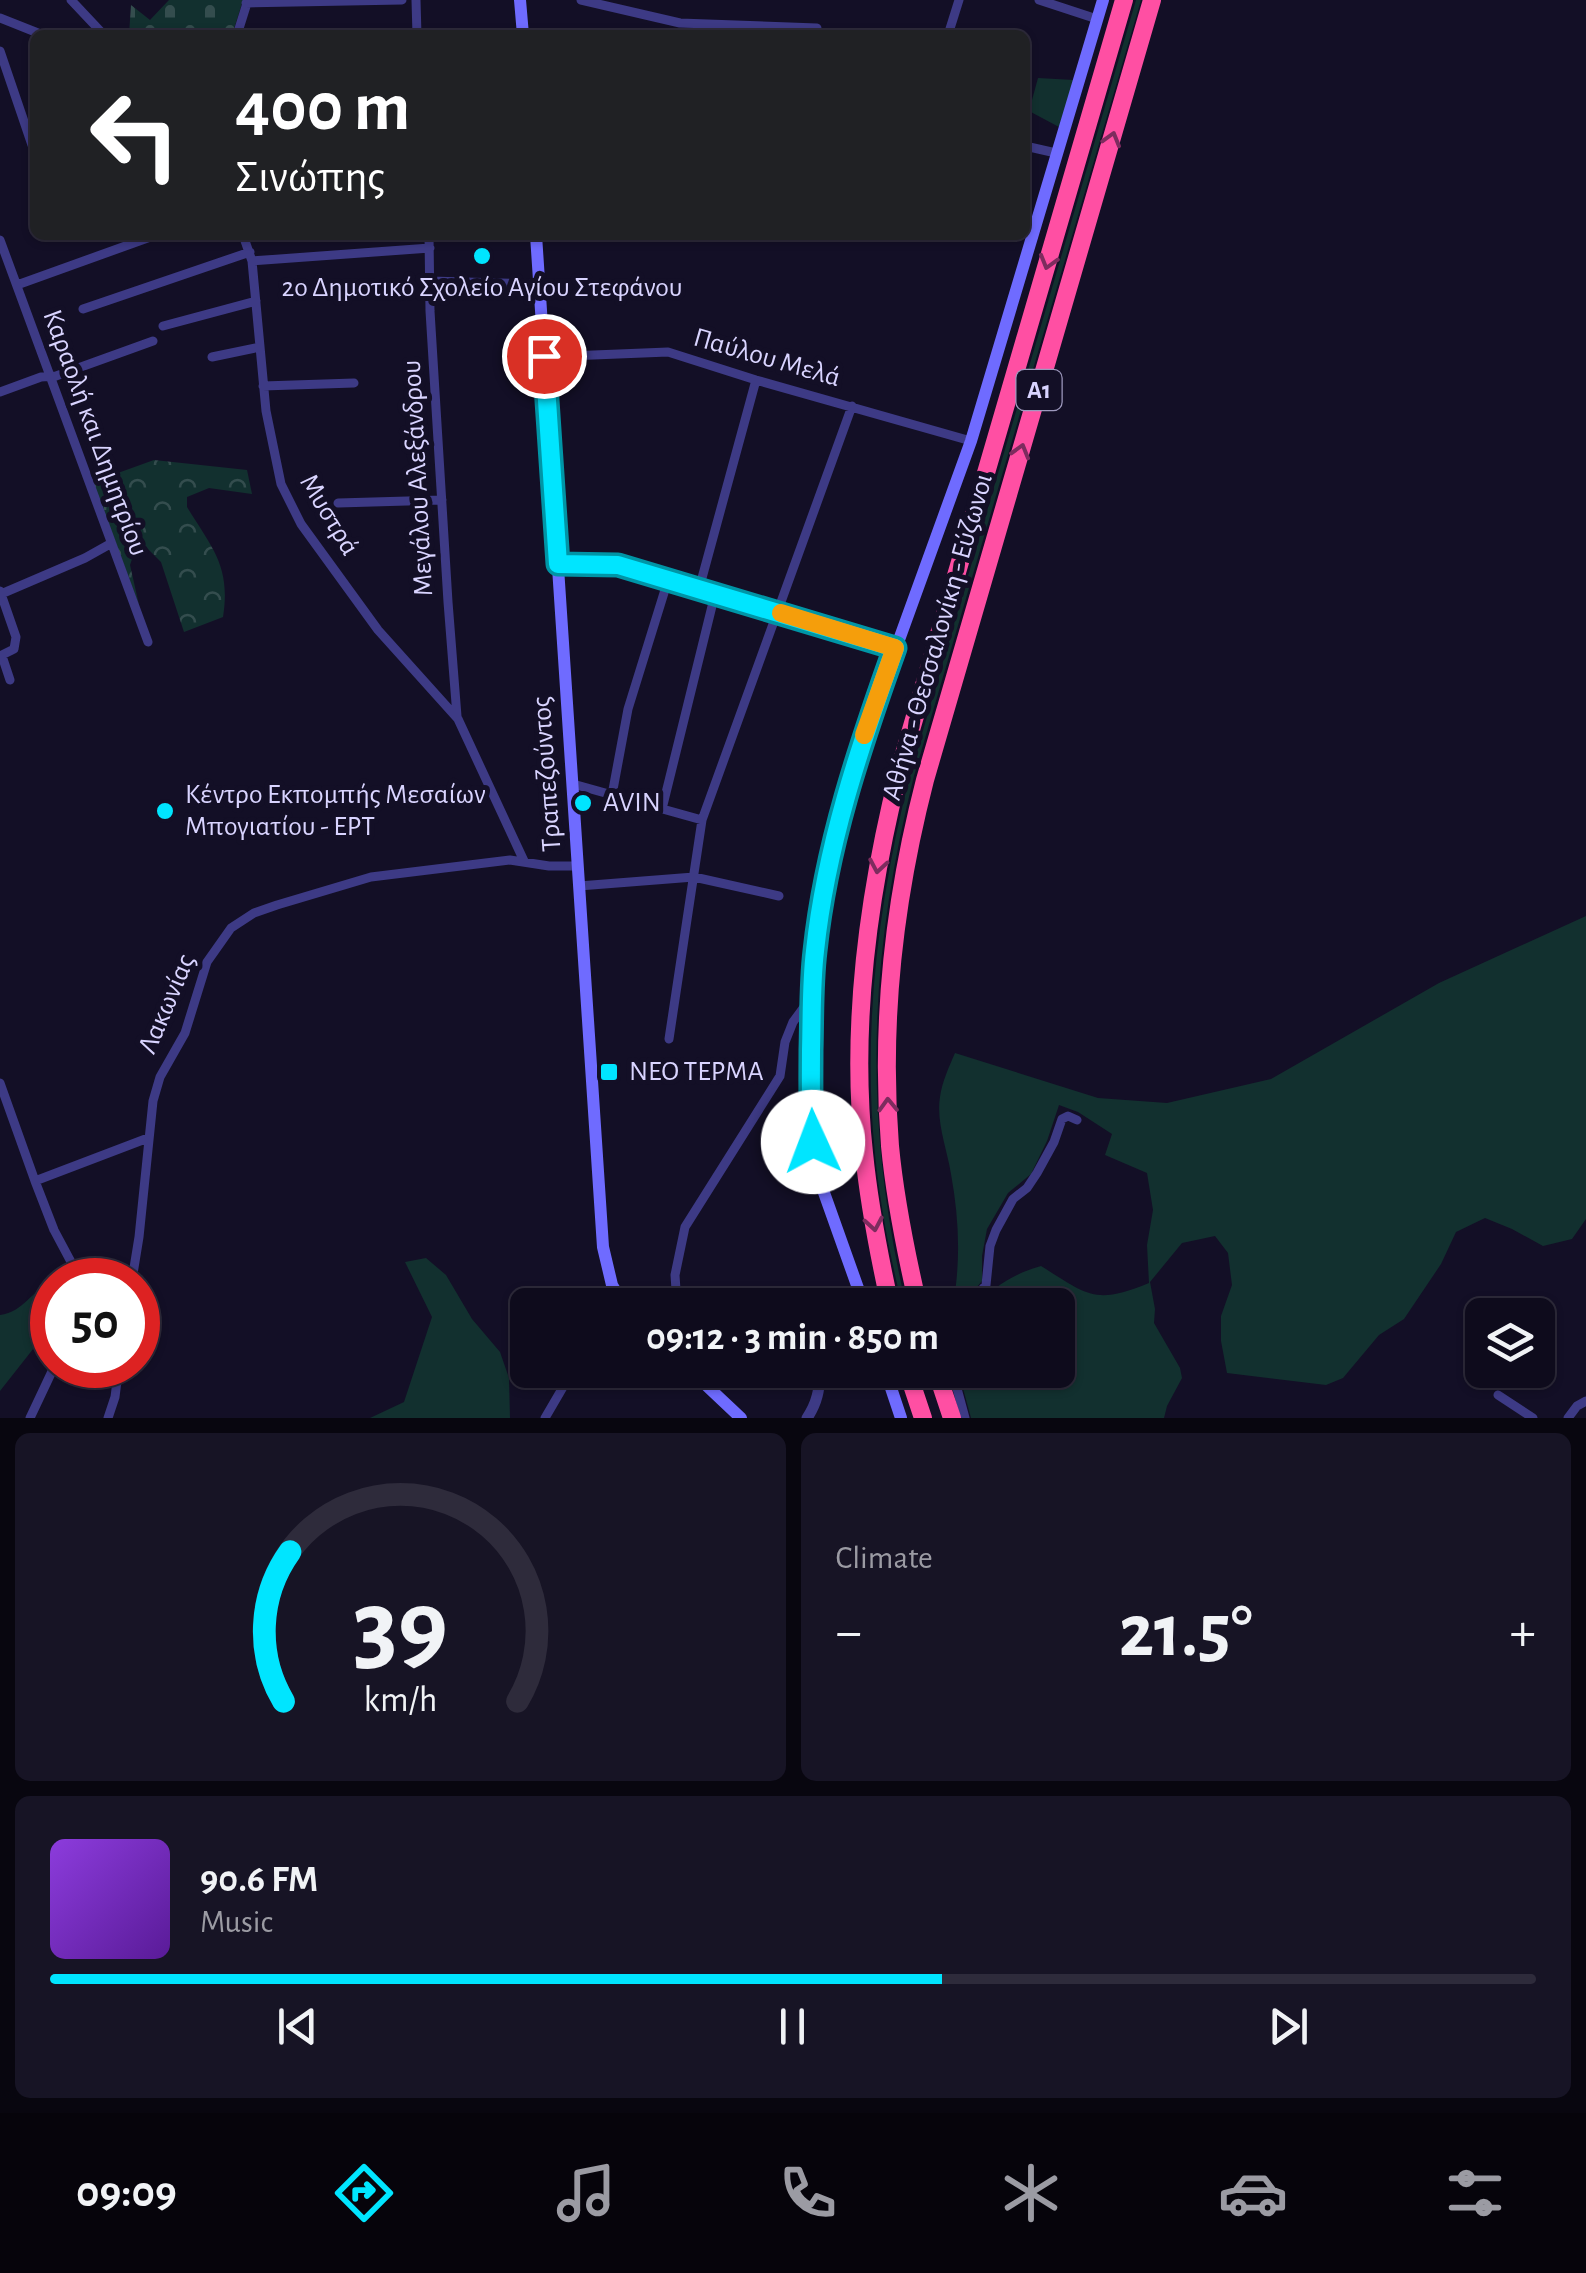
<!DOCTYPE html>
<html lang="en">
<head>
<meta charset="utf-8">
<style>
	:root { --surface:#0e0b1c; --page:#171425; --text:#f1f3f6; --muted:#9b9ba3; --line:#2e2b3b; --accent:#00e5ff }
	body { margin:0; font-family:"Alegreya Sans",sans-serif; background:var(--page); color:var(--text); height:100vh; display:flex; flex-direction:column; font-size:38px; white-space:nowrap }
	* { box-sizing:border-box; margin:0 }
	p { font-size:32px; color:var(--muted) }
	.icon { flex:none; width:55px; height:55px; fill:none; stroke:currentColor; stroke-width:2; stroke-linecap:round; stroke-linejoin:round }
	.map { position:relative; height:1418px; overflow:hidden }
	.details { display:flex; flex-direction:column; gap:15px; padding:15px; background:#08060f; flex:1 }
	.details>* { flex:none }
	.guide { position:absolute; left:30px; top:30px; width:1000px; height:210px; border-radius:15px; box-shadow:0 2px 8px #0004,0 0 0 2px var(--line); background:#202124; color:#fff; overflow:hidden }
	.tools { position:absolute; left:1465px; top:1298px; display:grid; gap:20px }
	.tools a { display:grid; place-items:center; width:90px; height:90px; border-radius:15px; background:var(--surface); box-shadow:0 2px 8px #0004,0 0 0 2px var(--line); font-size:50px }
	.speed { position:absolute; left:30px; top:1258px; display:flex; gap:20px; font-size:50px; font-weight:700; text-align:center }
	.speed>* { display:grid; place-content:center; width:130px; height:130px; border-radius:50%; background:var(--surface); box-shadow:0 2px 8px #0004,0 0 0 2px var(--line); line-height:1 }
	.speed .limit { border:15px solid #d22; background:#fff; color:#111 }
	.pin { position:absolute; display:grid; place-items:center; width:85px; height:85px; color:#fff; margin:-42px; border:5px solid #fff; border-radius:50%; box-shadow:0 2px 10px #0007 }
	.me { position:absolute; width:110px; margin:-55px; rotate:358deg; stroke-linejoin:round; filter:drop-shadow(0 0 8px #0008) }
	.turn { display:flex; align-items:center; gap:35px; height:210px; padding:0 40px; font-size:45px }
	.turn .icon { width:130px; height:130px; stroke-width:2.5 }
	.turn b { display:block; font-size:70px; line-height:85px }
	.big { font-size:75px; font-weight:600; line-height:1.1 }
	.details .widget { flex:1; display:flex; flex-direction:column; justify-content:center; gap:15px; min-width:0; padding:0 35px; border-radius:15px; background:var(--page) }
	.details .dial { align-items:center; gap:0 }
	.dial svg { height:260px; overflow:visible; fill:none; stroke:var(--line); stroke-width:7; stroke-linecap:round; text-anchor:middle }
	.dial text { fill:var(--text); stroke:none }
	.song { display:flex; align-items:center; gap:30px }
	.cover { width:120px; height:120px; border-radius:15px; background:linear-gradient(135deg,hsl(270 70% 55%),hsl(270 70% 35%)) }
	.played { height:10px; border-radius:5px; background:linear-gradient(90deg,var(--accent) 60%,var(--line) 60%) }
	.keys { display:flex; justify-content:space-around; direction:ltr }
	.heat { display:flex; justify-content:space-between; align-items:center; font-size:55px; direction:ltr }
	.details .tiles { flex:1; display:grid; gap:15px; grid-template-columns:1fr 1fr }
	.widget:last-child { grid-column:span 2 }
	.trip { position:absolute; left:510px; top:1288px; width:565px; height:100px; border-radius:15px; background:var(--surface); box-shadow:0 2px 8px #0004,0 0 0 2px var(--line); font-weight:600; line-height:100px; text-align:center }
	.tab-bar { display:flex; height:160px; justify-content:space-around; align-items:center; background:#06040b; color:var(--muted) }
	.tab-bar .icon { width:70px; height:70px }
	.tab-bar .on { color:var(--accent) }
	.tab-bar b { font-size:45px; color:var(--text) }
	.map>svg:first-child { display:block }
	.grass { fill:#12302f }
	.forest { fill:url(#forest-crowns) }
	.cemetery { fill:url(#cemetery-stones) }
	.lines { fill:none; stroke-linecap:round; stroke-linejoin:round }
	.minor { stroke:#3d3a85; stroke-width:9 }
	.tertiary { stroke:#3d3a85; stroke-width:11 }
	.secondary { stroke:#6f6bff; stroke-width:12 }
	.motorway { stroke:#ff4fa3; stroke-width:18 }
	.oneway { stroke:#7d2c5e }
	.route-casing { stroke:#0095a6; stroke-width:25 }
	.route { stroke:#00e5ff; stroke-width:18 }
	.slow { stroke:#f59e0b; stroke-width:18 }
	.poi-dot { fill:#00e5ff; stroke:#130f26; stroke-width:4 }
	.labels { text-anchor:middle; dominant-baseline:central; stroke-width:10; stroke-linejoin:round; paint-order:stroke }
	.shield { fill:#130f26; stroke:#9e99be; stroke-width:2.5 }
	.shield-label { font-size:25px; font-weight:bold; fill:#d9d4ff }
	.poi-label { font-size:28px; fill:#d9d4ff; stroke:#130f26; text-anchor:start }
	.street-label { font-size:28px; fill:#d9d4ff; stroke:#130f26 }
</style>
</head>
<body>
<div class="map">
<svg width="1586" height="1418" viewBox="0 0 1586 1418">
	<defs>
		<pattern id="forest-crowns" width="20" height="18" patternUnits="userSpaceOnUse" patternTransform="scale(2.5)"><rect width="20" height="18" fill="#12302f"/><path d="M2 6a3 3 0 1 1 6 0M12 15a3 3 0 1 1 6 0" fill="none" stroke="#344d4e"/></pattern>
		<pattern id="cemetery-stones" width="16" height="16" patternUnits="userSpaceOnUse" patternTransform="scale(2.5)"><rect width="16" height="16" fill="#12302f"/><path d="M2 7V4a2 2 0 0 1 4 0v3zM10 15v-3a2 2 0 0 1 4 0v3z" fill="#344d4e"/></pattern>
	</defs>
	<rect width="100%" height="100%" fill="#130f26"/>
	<path class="grass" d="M1136,0h5l-227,776c-46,184 -51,344 -8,529h-4c-12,-50 -22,-100 -27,-151 -13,-127 4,-256 35,-379z
		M1038,78l36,2 -15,47 -30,-16z
		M1586,916v303l-14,20 -29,7 -31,-17 -27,-11 -29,14 -15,32 -37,55 -25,16 -36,43 -17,7 -99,-12 -6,-32v-25l11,-31 -4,-32 -13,-17 -33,7 -32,39 5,27 -1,14 26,45 2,10 -15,28 -3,12h-193l-13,-48h100v-65h-83c19,-18 40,-32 66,-39 48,30 54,39 108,17l-2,-38 6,-35 -6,-37 -42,-18 7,-21 -34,-22 -19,-7 -12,36 -16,33 -23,19 -21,36 -5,27v25l-20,24h-9c8,-45 6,-87 -2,-131 -4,-25 -15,-52 -11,-77 2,-15 9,-30 15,-44l143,45 69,5 104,-24 168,-96z
		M426,1258l20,17 26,44 28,33 9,26 1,40h-140l34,-16 28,-85 -27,-55z
		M52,1281v44l-52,66v-76c24,-3 32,-25 52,-34z"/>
	<path class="forest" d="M154,460l93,10 5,24 -43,-6 -22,9v10c25,41 44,59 36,110l-39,15 -23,-70 -15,-15 -12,6 -4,12 9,40 -46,-123z"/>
	<path class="cemetery" d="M169,0h74l-11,35h-103l2,-30 19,15z"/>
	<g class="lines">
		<path class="minor" d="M71,0l33,35
			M416,0l1,35
			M581,0l99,23 137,5
			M1039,0l58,19
			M246,3l156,-3
			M0,18l43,17
			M237,35l11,-35
			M948,35l11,-35
			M0,51l32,94
			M1025,146l31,7
			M243,235l9,26 14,150 15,73 20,40 77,106 80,89 66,142
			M429,235l1,76 18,291 9,114
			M0,240l148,402
			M252,261l178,-13
			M430,281l109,3
			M17,285l139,-50
			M83,309l167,-57
			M163,326l93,-25
			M212,357l48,-10
			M544,357l124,-5 88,28 215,61
			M263,386l91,-3
			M0,392l41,-15 15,-1 97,-35
			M338,503l104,-3
			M558,563l60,2 277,82
			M699,589l57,-209
			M1,594l84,-36 25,-14
			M0,656l14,-7 2,-12 -16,-46
			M2,656l8,24
			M573,784l129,36
			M612,795l16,-86 40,-129
			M662,809l53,-215
			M579,886l115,-9 85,19
			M669,1039l33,-219 150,-414
			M0,1083l35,98
			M78,1280l-1,-7 -23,-43 -19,-49 113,-43
			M132,1280l7,-43 14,-136 7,-24 25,-44 22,-71 24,-34 23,-15 23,-8 94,-28 139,-17 39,6h29
			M677,1305l-2,-30 10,-48 95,-151 5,-34 8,-20 17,-23
			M968,1305l18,-20 4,-39 6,-16 17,-31 14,-11 10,-15 17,-31 8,-23 6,-3 9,4
			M952,1370l13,48
			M1498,1395l35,23
			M30,1418l25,-53
			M108,1418l7,-21 4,-32
			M545,1418l28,-48
			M1568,1418l9,-12 9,-5"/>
		<path class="tertiary" d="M832,1305l9,-9 18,-7
			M807,1418c11,-16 12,-29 14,-48"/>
		<path class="secondary" d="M520,0l3,35
			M536,235l67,1012 9,38 12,20
			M864,1305l-42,-118 -9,-44 -2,-38 1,-108 3,-47 6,-44 18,-86 27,-89 105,-290 132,-441
			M690,1370l51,48
			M885,1370l16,48"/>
		<path class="motorway" d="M890,1305c-11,-50 -21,-101 -26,-152 -14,-128 4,-258 35,-382l225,-771
			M918,1305c-12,-52 -23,-106 -28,-159 -10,-124 4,-246 35,-366l227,-780
			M907,1370l16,48
			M936,1370l16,48"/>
	</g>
	<defs><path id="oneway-chevron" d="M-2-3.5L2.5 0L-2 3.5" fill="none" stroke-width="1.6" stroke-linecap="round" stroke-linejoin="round" transform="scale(2.5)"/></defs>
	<g class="oneway">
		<use href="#oneway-chevron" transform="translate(1112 139) rotate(-74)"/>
		<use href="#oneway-chevron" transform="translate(1048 262) rotate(106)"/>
		<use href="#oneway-chevron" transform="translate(1021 451) rotate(-74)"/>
		<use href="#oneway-chevron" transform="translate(878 866) rotate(100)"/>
		<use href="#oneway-chevron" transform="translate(888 1105) rotate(-92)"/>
		<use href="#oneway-chevron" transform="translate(874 1224) rotate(80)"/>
	</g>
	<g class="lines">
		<g class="route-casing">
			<path id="route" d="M544,356l14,208 60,1 277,83c-35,98 -69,198 -80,303 -4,33 -3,66 -4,99 0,31 -1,62 2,92"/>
		</g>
		<use href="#route" class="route"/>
		<path class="slow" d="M781,613l114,35 -31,87"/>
	</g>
	<g class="poi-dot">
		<circle cx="482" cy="256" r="10"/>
		<circle cx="583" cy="803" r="10"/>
		<circle cx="165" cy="811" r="10"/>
		<rect x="599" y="1062" width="20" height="20" rx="5"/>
	</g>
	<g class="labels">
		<rect class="shield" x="1016.5" y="370" width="45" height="40" rx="8"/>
		<g class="shield-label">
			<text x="1039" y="390">Α1</text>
		</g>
		<g class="poi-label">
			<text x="482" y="288" text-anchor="middle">2ο Δημοτικό Σχολείο Αγίου Στεφάνου</text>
			<text x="185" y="795">Κέντρο Εκπομπής Μεσαίων<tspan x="185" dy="32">Μπογιατίου - ΕΡΤ</tspan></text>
			<text x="603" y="803">AVIN</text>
			<text x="629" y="1072">ΝΕΟ ΤΕΡΜΑ</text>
		</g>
		<g class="street-label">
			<text transform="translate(767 358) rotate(16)">Παύλου Μελά</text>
			<text transform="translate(95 433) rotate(70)">Καραολή και Δημητρίου</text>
			<text transform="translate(418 478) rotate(-93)">Μεγάλου Αλεξάνδρου</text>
			<text transform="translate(329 515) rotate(59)">Μυστρά</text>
			<text transform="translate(938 637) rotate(-74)">Αθήνα - Θεσσαλονίκη - Εύζωνοι</text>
			<text transform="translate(547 774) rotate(-94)">Τραπεζούντος</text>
			<text transform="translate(167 1004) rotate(-67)">Λακωνίας</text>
		</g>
	</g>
</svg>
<div class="tools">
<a><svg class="icon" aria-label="layers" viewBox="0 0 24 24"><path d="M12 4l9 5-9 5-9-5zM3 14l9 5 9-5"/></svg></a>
</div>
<div class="speed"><div class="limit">50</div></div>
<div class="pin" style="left:544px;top:356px;background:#d93025"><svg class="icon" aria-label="arrive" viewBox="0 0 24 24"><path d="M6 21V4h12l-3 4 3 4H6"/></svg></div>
<svg class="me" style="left:813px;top:1142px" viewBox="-20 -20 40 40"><circle r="19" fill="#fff"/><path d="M0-13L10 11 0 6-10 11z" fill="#00e5ff"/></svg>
<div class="trip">09:12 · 3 min · 850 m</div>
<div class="guide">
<div class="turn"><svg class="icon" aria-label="left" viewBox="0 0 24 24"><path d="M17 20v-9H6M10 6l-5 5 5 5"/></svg><div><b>400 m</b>Σινώπης</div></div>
</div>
</div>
<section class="details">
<div class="tiles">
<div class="widget dial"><svg viewBox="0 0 100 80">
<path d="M14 69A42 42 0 1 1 86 69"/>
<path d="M14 69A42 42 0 0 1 16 23" stroke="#00e5ff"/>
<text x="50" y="56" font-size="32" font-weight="700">39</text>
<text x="50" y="72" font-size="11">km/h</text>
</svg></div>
<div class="widget"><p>Climate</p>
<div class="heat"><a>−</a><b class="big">21.5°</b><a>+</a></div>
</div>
<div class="widget">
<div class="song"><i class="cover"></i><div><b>90.6 FM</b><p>Music</p></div></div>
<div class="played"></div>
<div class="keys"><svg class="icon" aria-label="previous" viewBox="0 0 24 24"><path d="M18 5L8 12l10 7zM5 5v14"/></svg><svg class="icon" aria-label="pause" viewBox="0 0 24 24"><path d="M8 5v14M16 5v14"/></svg><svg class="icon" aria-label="next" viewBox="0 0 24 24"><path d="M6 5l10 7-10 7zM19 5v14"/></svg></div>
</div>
</div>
</section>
<nav class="tab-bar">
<b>09:09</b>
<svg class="icon on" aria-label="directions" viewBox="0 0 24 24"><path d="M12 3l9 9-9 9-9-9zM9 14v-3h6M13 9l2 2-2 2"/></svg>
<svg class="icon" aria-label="music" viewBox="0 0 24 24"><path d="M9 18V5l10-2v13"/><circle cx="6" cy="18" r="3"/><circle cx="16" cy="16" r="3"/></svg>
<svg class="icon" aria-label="phone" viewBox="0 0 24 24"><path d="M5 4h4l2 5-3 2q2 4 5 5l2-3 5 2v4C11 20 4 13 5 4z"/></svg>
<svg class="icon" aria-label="climate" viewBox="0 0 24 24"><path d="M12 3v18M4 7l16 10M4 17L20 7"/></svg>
<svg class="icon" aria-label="car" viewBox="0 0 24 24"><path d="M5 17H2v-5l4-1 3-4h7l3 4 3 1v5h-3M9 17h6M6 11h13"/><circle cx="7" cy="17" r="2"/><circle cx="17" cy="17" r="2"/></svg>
<svg class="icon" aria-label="filters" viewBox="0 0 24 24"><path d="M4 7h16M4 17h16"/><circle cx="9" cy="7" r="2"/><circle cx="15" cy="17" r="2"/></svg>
</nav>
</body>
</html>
